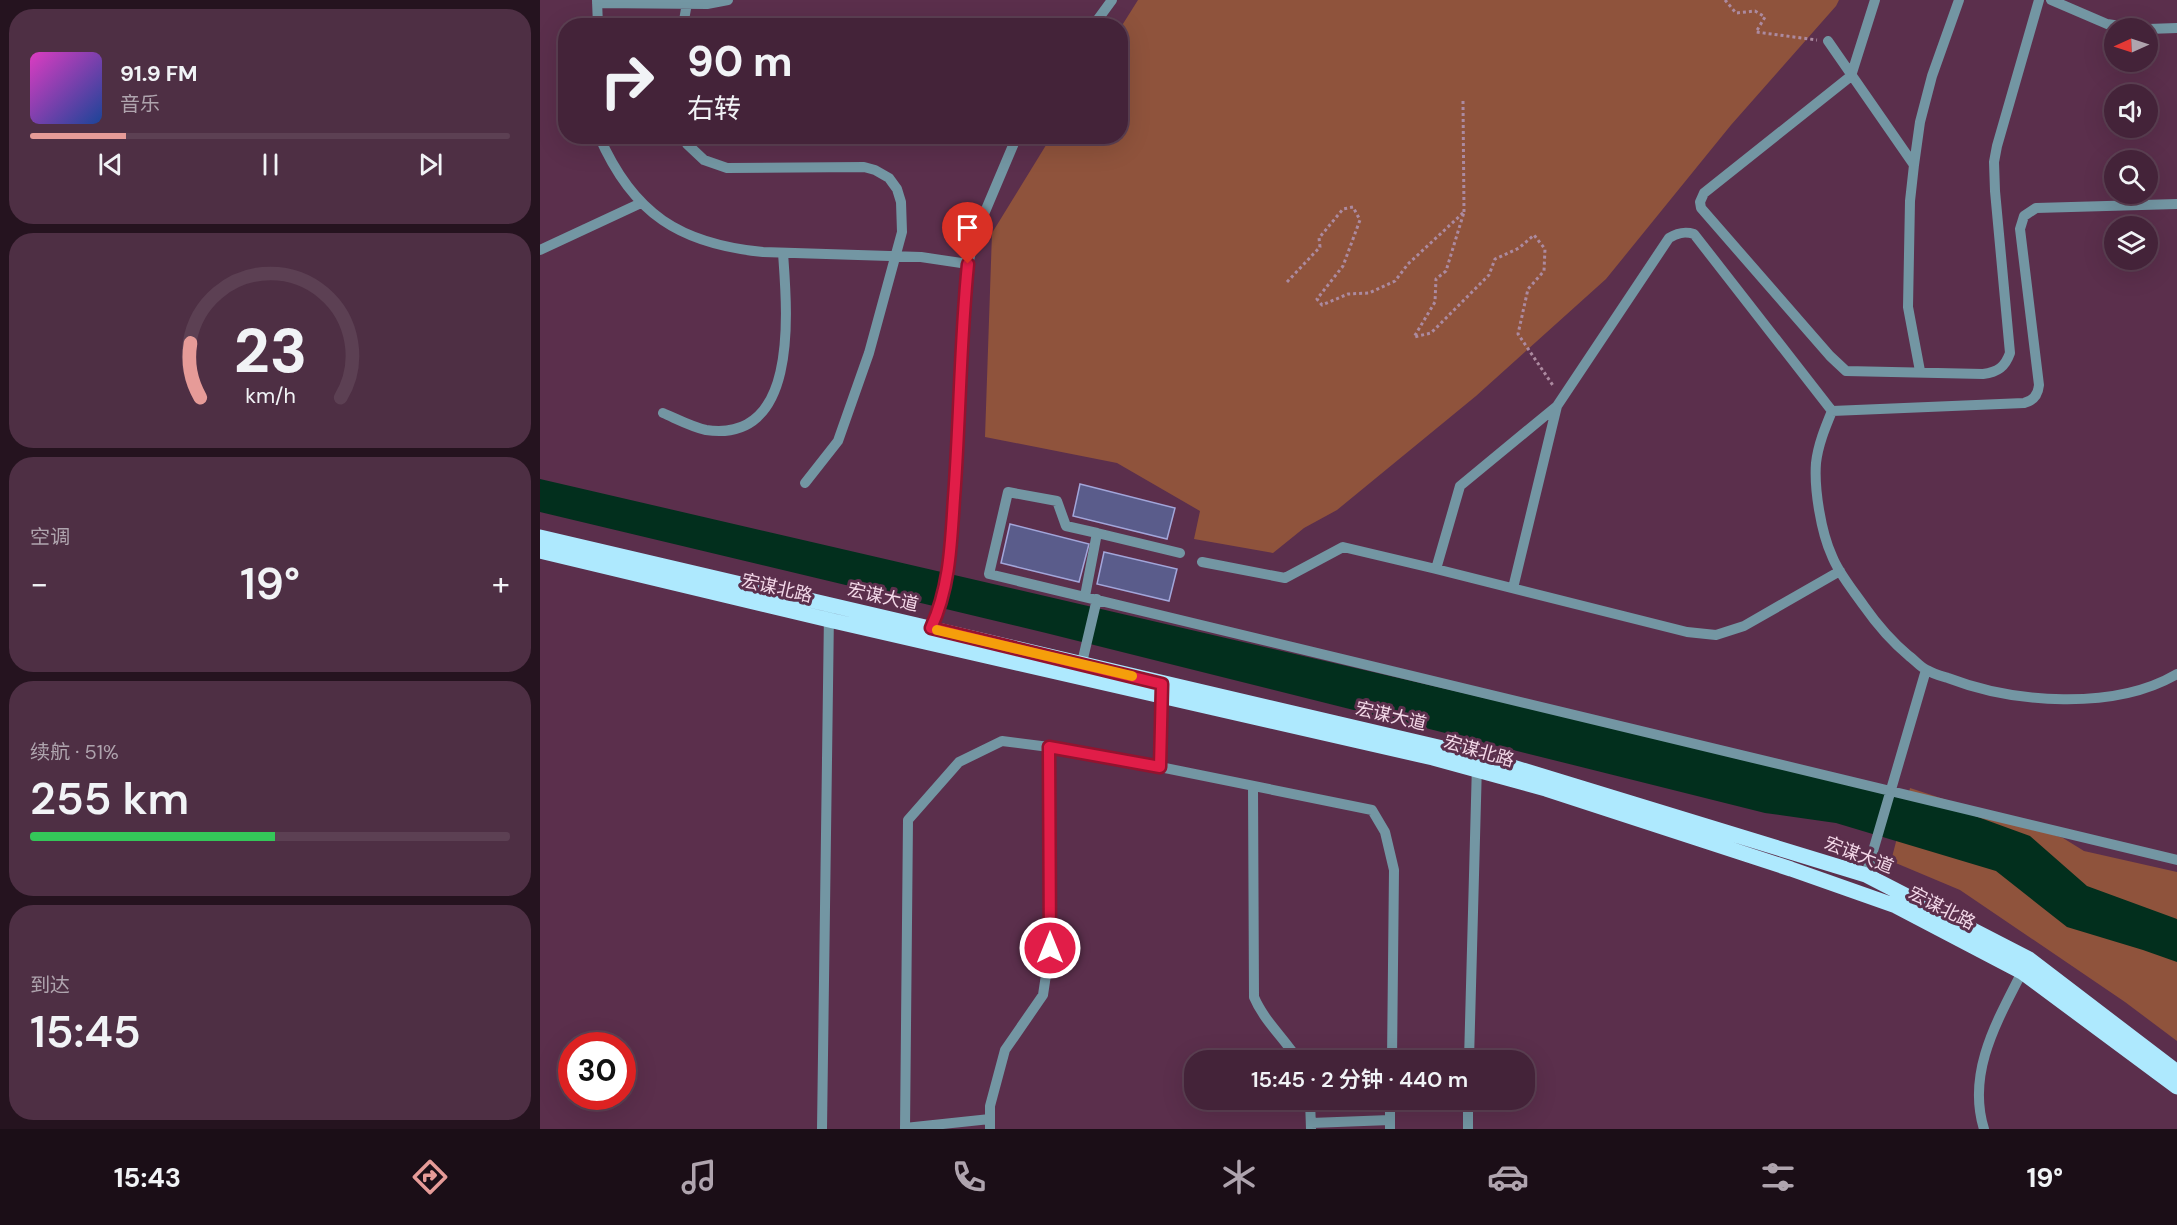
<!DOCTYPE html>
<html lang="zh">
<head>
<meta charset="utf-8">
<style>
	:root { --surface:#442339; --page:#4e2f44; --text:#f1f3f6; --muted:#afa4ae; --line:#5c4053; --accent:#e69b98 }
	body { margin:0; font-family:"DM Sans","Noto Sans SC",sans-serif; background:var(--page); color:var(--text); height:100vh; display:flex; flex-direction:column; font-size:22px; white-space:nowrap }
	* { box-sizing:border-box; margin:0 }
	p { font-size:20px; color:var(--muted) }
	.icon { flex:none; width:33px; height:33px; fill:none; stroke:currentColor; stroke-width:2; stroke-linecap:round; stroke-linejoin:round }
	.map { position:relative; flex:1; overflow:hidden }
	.drawer { display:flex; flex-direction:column; gap:9px; padding:9px; background:#25131f; width:540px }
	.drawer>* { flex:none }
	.banner { position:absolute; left:18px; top:18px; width:570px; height:126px; border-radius:24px; box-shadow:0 6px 24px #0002,0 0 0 2px var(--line); background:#442339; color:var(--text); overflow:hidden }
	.needle { width:39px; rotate:267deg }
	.tools { position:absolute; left:1564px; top:18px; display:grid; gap:12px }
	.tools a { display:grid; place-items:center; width:54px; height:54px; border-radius:50%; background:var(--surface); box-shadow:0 6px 24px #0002,0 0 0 2px var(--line); font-size:30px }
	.speed { position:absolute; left:18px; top:1032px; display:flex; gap:12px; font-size:30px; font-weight:700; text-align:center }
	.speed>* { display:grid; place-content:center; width:78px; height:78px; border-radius:50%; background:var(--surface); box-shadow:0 6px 24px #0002,0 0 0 2px var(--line); line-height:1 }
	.speed .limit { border:9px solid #d22; background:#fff; color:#111 }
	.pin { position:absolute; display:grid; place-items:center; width:51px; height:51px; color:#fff; margin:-62px -26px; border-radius:50% 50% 50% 0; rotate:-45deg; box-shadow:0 0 6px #0007 }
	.pin .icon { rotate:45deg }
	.me { position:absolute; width:66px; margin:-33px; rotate:0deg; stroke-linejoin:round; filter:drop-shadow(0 0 4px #0008) }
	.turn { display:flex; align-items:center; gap:21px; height:126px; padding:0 30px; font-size:27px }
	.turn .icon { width:78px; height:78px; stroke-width:2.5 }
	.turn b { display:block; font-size:42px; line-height:51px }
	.big { font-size:45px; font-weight:600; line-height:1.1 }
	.drawer .tile { flex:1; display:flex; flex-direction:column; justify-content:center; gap:9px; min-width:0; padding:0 21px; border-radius:24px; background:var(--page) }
	.drawer .dial { align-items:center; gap:0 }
	.dial svg { height:156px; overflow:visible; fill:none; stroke:var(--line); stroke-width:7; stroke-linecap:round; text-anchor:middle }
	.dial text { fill:var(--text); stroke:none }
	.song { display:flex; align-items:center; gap:18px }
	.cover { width:72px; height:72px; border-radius:9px; background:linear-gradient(135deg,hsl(310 70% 55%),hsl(220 70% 35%)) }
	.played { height:6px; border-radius:3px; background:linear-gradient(90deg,var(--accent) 20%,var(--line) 20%) }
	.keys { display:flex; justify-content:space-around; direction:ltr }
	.heat { display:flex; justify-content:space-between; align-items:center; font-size:33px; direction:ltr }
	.charge { height:9px; border-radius:4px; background:linear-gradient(90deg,#34c759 51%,var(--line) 0) }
	.trip { position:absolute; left:644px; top:1050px; width:351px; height:60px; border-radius:24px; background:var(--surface); box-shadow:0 6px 24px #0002,0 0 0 2px var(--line); font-weight:600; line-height:60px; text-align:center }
	.dock { display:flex; height:96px; justify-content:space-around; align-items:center; background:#1b0e17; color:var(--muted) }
	.dock .icon { width:42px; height:42px }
	.dock .selected { color:var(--accent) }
	.dock b { font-size:27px; color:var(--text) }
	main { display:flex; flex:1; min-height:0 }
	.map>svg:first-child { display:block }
	.green { fill:#8f533c }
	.water { fill:#022f1d }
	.building { fill:#5a5c8b; stroke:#a2a6da; stroke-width:1.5 }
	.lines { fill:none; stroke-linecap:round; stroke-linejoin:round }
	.path { stroke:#ac8aa0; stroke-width:3; stroke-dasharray:3 3; stroke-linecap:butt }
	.minor { stroke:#7396a3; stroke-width:10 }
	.major { stroke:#aee9fe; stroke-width:15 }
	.route-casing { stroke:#92132f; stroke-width:15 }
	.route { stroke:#e11d48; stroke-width:10 }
	.slow { stroke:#f59e0b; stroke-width:10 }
	.labels { text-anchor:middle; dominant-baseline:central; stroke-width:6; stroke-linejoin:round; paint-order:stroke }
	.street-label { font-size:18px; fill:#f3d8e8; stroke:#5b2f4c }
</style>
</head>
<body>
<main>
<section class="drawer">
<div class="tile">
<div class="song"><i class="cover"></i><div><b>91.9 FM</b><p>音乐</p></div></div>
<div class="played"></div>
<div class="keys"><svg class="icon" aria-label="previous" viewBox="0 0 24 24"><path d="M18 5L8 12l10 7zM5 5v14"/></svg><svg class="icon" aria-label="pause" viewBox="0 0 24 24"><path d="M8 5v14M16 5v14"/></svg><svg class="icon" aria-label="next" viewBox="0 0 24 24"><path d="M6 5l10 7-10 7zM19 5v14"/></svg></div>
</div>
<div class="tile dial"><svg viewBox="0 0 100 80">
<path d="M14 69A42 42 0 1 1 86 69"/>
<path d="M14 69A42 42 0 0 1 9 41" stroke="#e69b98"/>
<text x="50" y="56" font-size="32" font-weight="700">23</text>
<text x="50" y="72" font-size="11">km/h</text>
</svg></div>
<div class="tile"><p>空调</p>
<div class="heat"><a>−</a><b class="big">19°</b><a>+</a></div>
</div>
<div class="tile"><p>续航 · 51%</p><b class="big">255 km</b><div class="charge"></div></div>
<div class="tile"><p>到达</p><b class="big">15:45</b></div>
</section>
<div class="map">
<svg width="1637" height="1129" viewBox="0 0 1637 1129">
	<rect width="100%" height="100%" fill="#5b2f4c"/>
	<path class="green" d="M598,0h701l-3,6 -105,119 -125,154 -130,117 -139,114 -33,18 -31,25 -79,-14 6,-28 -83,-48 -132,-26 7,-204 59,-96 69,-1 1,-109z
		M1370,788l153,50 21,13 93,21v169l-52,-39 -165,-112 -69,-29z"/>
	<path class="water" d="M0,479l1402,325 88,32 57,50 90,33v43l-34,-12 -76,-23 -71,-56 -160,-48 -71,-10 -719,-180 -506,-121z"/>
	<path class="building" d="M540,484l95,24 -8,31 -94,-23z
		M470,524l79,20 -10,38 -78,-19z
		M564,552l73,17 -8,32 -72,-17z"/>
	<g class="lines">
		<path class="path" d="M1185,0l11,13 19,-2 10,6 -9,15 61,8
			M923,101l1,111
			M747,282l33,-35 -1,-9 24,-29 10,-2 7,13 -17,46 -26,33 5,6 26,-11 21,-1 26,-12 13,-17 56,-52 -18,59 -10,8 -1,23 -21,35 17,-4 58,-58 6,-16 24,-11 15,-13 11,14 -1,22 -16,18 -10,45 36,53"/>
		<path class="minor" d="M57,0l1,26
			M1335,0l-24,76 -147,117 -4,9 1,6 129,148 16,15 137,3c15,-2 22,-7 27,-21l-15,-162 -1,-29 3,-16 42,-146
			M1511,0l56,24 26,4
			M57,3l110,1 21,-4
			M143,26l4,-23
			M553,26l19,-26
			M1608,29l29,-1
			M1288,41l86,124
			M59,136c34,78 81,108 164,116l158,5 47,7
			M143,136l4,8 17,16 23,8 137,-1 11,3 14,8 8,11 4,13 1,30 -33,121 -31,88 -33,42
			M0,250l101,-47
			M1380,371l-12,-64 2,-106 4,-36 6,-43 12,-46 27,-76
			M1292,411c-7,17 -14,34 -16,52 -2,26 5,69 16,93 7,18 21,34 32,50 14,20 26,34 45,50 6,4 11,11 18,14 6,4 14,6 21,8 65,25 166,33 229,-4
			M1292,411l192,-8c9,-2 14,-8 15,-18l-19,-156 4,-13 12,-8 141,-4
			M123,413c14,6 29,14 43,17 94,14 81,-120 77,-177
			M557,533l83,20
			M662,562l83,16 58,-31 93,22 24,-83 97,-80 112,-168c8,-5 15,-7 25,-4l138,177
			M896,569l251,63 29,3 28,-9 96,-55
			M973,588l44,-182
			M545,596l12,-63 -31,-7 -9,-25 -49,-9 -19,82 1188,286
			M391,628l8,-18 10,-40 11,-150 1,-86 7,-70 8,-31 41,-97
			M540,671l17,-72
			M620,767l2,-78
			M713,786l1,211c10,24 31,42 44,63
			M1326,875l60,-205
			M929,1060l8,-296
			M770,1100l1,29
			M771,1123l79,-3
			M365,1128l85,-9
			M282,1129l7,-516
			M365,1129l3,-309 51,-58 43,-21 47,6 111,20 212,43 13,22 9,38 -2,190
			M450,1129v-23l15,-56 38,-55 7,-47 -1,-201
			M850,1129v-29
			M928,1129v-29
			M1444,1129c-18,-58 15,-111 40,-161"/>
		<path class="major" d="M0,537l937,219 389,119 163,84 148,113
			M0,551l289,69 604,138 113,31 245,80 105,37 126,66 155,115"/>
	</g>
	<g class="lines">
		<g class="route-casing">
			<path id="route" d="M428,264c-8,78 -8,156 -14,234 -3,45 -4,89 -23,130l231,56 -2,83 -111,-20 1,201"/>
		</g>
		<use href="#route" class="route"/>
		<path class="slow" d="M397,630l195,46"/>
	</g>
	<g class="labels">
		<g class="street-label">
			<text transform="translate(237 588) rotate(13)">宏谋北路</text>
			<text transform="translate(343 597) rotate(13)">宏谋大道</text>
			<text transform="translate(851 716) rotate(13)">宏谋大道</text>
			<text transform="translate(939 751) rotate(16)">宏谋北路</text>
			<text transform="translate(1319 855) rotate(21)">宏谋大道</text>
			<text transform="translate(1402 908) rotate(27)">宏谋北路</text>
		</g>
	</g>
</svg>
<div class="tools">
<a><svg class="needle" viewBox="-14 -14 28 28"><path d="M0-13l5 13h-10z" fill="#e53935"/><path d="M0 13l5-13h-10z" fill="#afa4ae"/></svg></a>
<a><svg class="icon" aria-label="sound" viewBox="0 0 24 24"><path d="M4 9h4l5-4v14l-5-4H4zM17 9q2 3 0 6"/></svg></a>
<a><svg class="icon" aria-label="search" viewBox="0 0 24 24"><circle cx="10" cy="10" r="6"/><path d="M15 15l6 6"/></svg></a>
<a><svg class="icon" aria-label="layers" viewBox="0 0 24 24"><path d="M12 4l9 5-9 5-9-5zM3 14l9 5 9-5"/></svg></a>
</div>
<div class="speed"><div class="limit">30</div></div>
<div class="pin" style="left:428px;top:264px;background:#d93025"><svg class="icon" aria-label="arrive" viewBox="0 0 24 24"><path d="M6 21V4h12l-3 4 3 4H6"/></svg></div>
<svg class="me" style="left:510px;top:948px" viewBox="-20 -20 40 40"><circle r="17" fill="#e11d48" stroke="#fff" stroke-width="3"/><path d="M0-11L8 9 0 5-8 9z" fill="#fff"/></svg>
<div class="trip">15:45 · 2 分钟 · 440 m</div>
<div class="banner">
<div class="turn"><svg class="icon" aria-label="right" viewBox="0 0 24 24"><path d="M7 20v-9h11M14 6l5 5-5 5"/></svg><div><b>90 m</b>右转</div></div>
</div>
</div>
</main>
<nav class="dock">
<b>15:43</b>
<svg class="icon selected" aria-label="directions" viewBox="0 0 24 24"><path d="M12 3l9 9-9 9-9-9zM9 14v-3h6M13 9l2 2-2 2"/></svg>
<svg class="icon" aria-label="music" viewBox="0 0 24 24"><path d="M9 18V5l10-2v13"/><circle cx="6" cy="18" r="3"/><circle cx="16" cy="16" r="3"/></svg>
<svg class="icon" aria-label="phone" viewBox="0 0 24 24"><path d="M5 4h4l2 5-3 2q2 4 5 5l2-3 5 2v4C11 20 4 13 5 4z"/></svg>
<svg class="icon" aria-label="climate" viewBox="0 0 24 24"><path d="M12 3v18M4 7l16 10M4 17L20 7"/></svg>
<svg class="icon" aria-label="car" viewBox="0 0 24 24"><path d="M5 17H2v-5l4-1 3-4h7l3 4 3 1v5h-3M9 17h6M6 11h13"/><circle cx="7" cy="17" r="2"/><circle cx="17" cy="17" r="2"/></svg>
<svg class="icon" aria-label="filters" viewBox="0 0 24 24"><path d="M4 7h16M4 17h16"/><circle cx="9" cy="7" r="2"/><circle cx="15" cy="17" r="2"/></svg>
<b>19°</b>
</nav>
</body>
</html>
